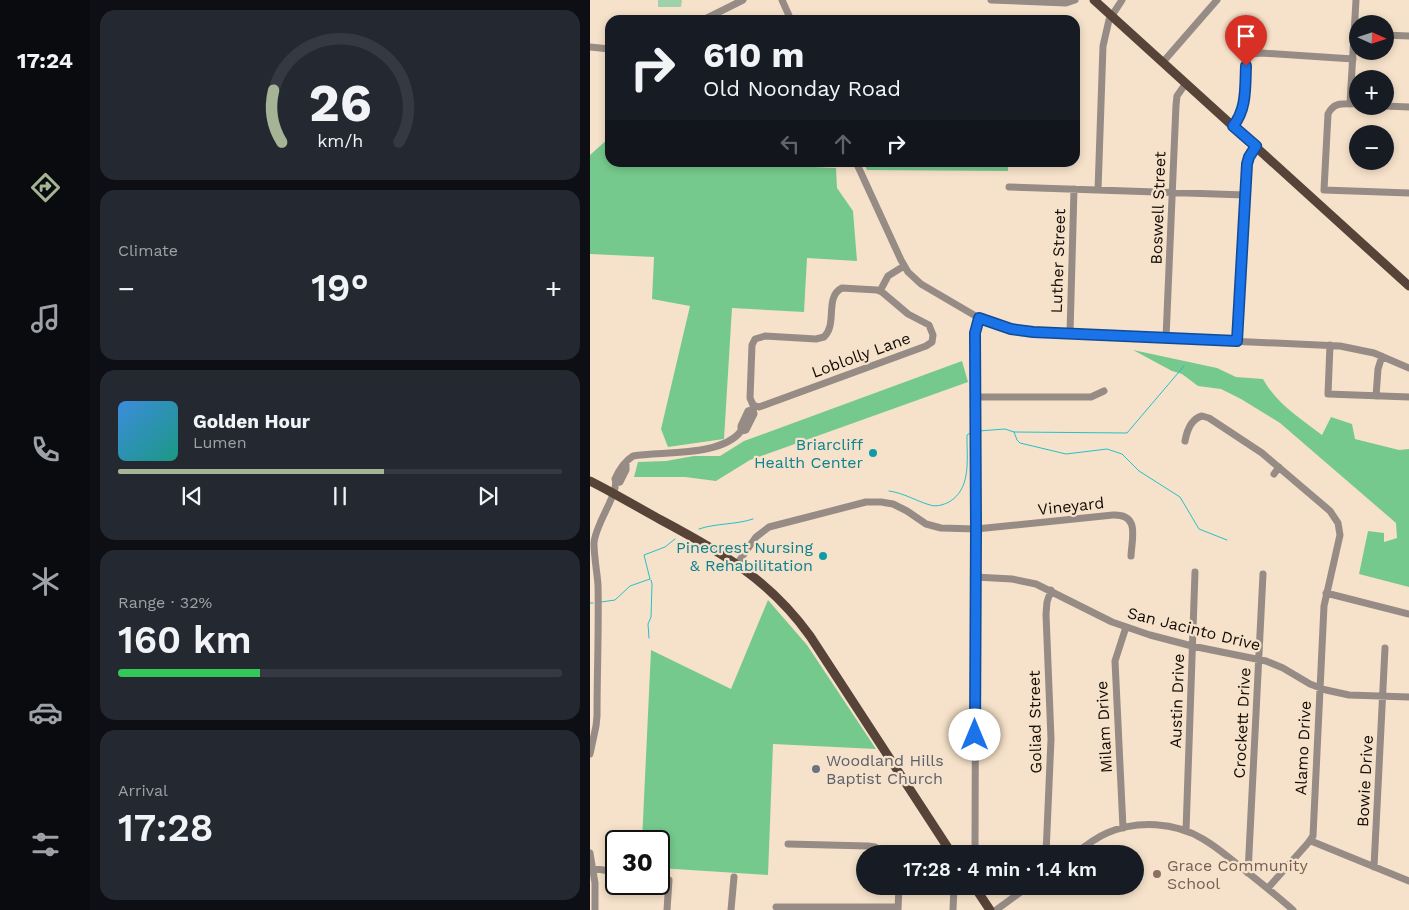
<!DOCTYPE html>
<html lang="en">
<head>
<meta charset="utf-8">
<style>
	:root { --surface:#171b24; --page:#242831; --text:#f1f3f6; --muted:#9ea1a6; --line:#363941; --accent:#a5b494 }
	body { margin:0; font-family:"Work Sans",sans-serif; background:var(--page); color:var(--text); height:100vh; display:flex; flex-direction:column; font-size:19px; white-space:nowrap }
	* { box-sizing:border-box; margin:0 }
	p { font-size:16px; color:var(--muted) }
	.icon { flex:none; width:28px; height:28px; fill:none; stroke:currentColor; stroke-width:2; stroke-linecap:round; stroke-linejoin:round }
	.map { position:relative; flex:1; overflow:hidden }
	.side { display:flex; flex-direction:column; gap:10px; padding:10px; background:#0d0f14; width:500px }
	.side>* { flex:none }
	.guide { position:absolute; left:15px; top:15px; width:475px; height:152px; border-radius:15px; box-shadow:0 2px 8px #0003; background:#171b24; color:var(--text); overflow:hidden }
	.needle { width:32px; rotate:93deg }
	.controls { position:absolute; left:759px; top:15px; display:grid; gap:10px }
	.controls a { display:grid; place-items:center; width:45px; height:45px; border-radius:50%; background:var(--surface); box-shadow:0 2px 8px #0003; font-size:25px }
	.speed { position:absolute; left:15px; top:830px; display:flex; gap:10px; font-size:25px; font-weight:700; text-align:center }
	.speed>* { display:grid; place-content:center; width:65px; height:65px; border-radius:50%; background:var(--surface); box-shadow:0 2px 8px #0003; line-height:1 }
	.speed .limit { border:2px solid #111; border-radius:8px; background:#fff; color:#111 }
	.pin { position:absolute; display:grid; place-items:center; width:42px; height:42px; color:#fff; margin:-51px -21px; border-radius:50% 50% 50% 0; rotate:-45deg; box-shadow:0 0 5px #0007 }
	.pin .icon { rotate:45deg }
	.me { position:absolute; width:55px; margin:-28px; rotate:0deg; stroke-linejoin:round; filter:drop-shadow(0 0 4px #0008) }
	.turn { display:flex; align-items:center; gap:18px; height:105px; padding:0 15px; font-size:22px }
	.turn .icon { width:65px; height:65px; stroke-width:2.5 }
	.turn b { display:block; font-size:35px; line-height:42px }
	.lanes { display:flex; align-items:center; height:48px; padding:0 15px; background:#0003; justify-content:center; gap:25px; direction:ltr }
	.lanes .off { opacity:.35 }
	.big { font-size:38px; font-weight:600; line-height:1.1 }
	.side .card { flex:1; display:flex; flex-direction:column; justify-content:center; gap:8px; min-width:0; padding:0 18px; border-radius:15px; background:var(--page) }
	.side .dial { align-items:center; gap:0 }
	.dial svg { height:130px; overflow:visible; fill:none; stroke:var(--line); stroke-width:7; stroke-linecap:round; text-anchor:middle }
	.dial text { fill:var(--text); stroke:none }
	.song { display:flex; align-items:center; gap:15px }
	.cover { width:60px; height:60px; border-radius:8px; background:linear-gradient(135deg,hsl(210 70% 55%),hsl(170 70% 35%)) }
	.played { height:5px; border-radius:2px; background:linear-gradient(90deg,var(--accent) 60%,var(--line) 60%) }
	.keys { display:flex; justify-content:space-around; direction:ltr }
	.heat { display:flex; justify-content:space-between; align-items:center; font-size:28px; direction:ltr }
	.charge { height:8px; border-radius:4px; background:linear-gradient(90deg,#34c759 32%,var(--line) 0) }
	.trip { position:absolute; left:266px; top:845px; width:288px; height:50px; border-radius:25px; background:var(--surface); box-shadow:0 2px 8px #0003; font-weight:600; line-height:50px; text-align:center }
	main { display:flex; flex:1; min-height:0 }
	.tab-bar { display:flex; flex-direction:column; width:90px; justify-content:space-around; align-items:center; background:#090b0e; color:var(--muted) }
	.tab-bar .icon { width:35px; height:35px }
	.tab-bar .active { color:var(--accent) }
	.tab-bar b { font-size:22px; color:var(--text) }
	.map>svg:first-child { display:block }
	.green { fill:#9fd2ab }
	.forest { fill:#76c98d }
	.lines { fill:none; stroke-linecap:round; stroke-linejoin:round }
	.stream { stroke:#26bfcb; stroke-width:1 }
	.minor { stroke:#978b85; stroke-width:7 }
	.major { stroke:#574338; stroke-width:9 }
	.route-casing { stroke:#114b97; stroke-width:12 }
	.route { stroke:#1a73e8; stroke-width:9 }
	.culture-dot { fill:#0f9aa8; stroke:#f6e2ca; stroke-width:2 }
	.worship-dot { fill:#6b7280; stroke:#f6e2ca; stroke-width:2 }
	.education-dot { fill:#8d6e63; stroke:#f6e2ca; stroke-width:2 }
	.labels { text-anchor:middle; dominant-baseline:central; stroke-width:4.5; stroke-linejoin:round; paint-order:stroke }
	.street-label { font-size:16px; fill:#120c05; stroke:#f6e2ca }
	.culture-label { font-size:16px; fill:#0d838f; stroke:#f6e2ca; text-anchor:end }
	.worship-label { font-size:16px; fill:#5b616d; stroke:#f6e2ca; text-anchor:start }
	.education-label { font-size:16px; fill:#785e54; stroke:#f6e2ca; text-anchor:start }
</style>
</head>
<body>
<main>
<nav class="tab-bar">
<b>17:24</b>
<svg class="icon active" aria-label="directions" viewBox="0 0 24 24"><path d="M12 3l9 9-9 9-9-9zM9 14v-3h6M13 9l2 2-2 2"/></svg>
<svg class="icon" aria-label="music" viewBox="0 0 24 24"><path d="M9 18V5l10-2v13"/><circle cx="6" cy="18" r="3"/><circle cx="16" cy="16" r="3"/></svg>
<svg class="icon" aria-label="phone" viewBox="0 0 24 24"><path d="M5 4h4l2 5-3 2q2 4 5 5l2-3 5 2v4C11 20 4 13 5 4z"/></svg>
<svg class="icon" aria-label="climate" viewBox="0 0 24 24"><path d="M12 3v18M4 7l16 10M4 17L20 7"/></svg>
<svg class="icon" aria-label="car" viewBox="0 0 24 24"><path d="M5 17H2v-5l4-1 3-4h7l3 4 3 1v5h-3M9 17h6M6 11h13"/><circle cx="7" cy="17" r="2"/><circle cx="17" cy="17" r="2"/></svg>
<svg class="icon" aria-label="filters" viewBox="0 0 24 24"><path d="M4 7h16M4 17h16"/><circle cx="9" cy="7" r="2"/><circle cx="15" cy="17" r="2"/></svg>
</nav>
<section class="side">
<div class="card dial"><svg viewBox="0 0 100 80">
<path d="M14 69A42 42 0 1 1 86 69"/>
<path d="M14 69A42 42 0 0 1 9 37" stroke="#a5b494"/>
<text x="50" y="56" font-size="32" font-weight="700">26</text>
<text x="50" y="72" font-size="11">km/h</text>
</svg></div>
<div class="card"><p>Climate</p>
<div class="heat"><a>−</a><b class="big">19°</b><a>+</a></div>
</div>
<div class="card">
<div class="song"><i class="cover"></i><div><b>Golden Hour</b><p>Lumen</p></div></div>
<div class="played"></div>
<div class="keys"><svg class="icon" aria-label="previous" viewBox="0 0 24 24"><path d="M18 5L8 12l10 7zM5 5v14"/></svg><svg class="icon" aria-label="pause" viewBox="0 0 24 24"><path d="M8 5v14M16 5v14"/></svg><svg class="icon" aria-label="next" viewBox="0 0 24 24"><path d="M6 5l10 7-10 7zM19 5v14"/></svg></div>
</div>
<div class="card"><p>Range · 32%</p><b class="big">160 km</b><div class="charge"></div></div>
<div class="card"><p>Arrival</p><b class="big">17:28</b></div>
</section>
<div class="map">
<svg width="819" height="910" viewBox="0 0 819 910">
	<rect width="100%" height="100%" fill="#f6e2ca"/>
	<path class="green" d="M68,0h24l-1,7h-23z"/>
	<path class="forest" d="M20,137v25h157l1,3 68,3 1,20 16,23 4,50 -50,-3 -3,54 -72,-4 -8,131 -56,8 -7,-18 29,-123 -38,-7 2,-42 -64,-3v-99z
		M274,163h144v8l-141,-1z
		M543,350l84,18 19,9 27,2c14,25 37,39 59,56l9,-18 21,7 3,15 44,11 10,-1v138l-50,-13 9,-43 16,2v9l13,-4 -1,-15 -116,-100 -39,-24 -20,-10 -23,-3 -16,-12 -10,-3z
		M372,361l6,21 -218,78 -34,21 -31,-4h-51l4,-15 28,-1 28,-5h26l24,-15z
		M178,600l39,45 69,104 -103,-5 -5,131 -109,-7v-27h-17l9,-191 80,39z"/>
	<g class="lines">
		<path class="stream" d="M389,431l26,-2 9,3 113,1 57,-67
			M424,432l3,8 3,3 46,11 41,-5 15,5 17,17 41,26 19,32 28,11
			M299,491c15,2 27,10 41,14 6,2 13,0 19,-3 22,-13 18,-41 18,-64v-3l5,-3
			M109,529c17,-6 36,-4 54,-10
			M11,602l14,-2 15,-14 20,-7 -6,-24 21,-8 10,-8
			M0,603h3
			M59,638l-1,-14 3,-7 1,-33 -1,-4"/>
		<path class="minor" d="M192,0l9,20
			M401,0l75,3 9,-3
			M113,20l40,-20
			M795,35l24,1
			M0,47l20,2
			M573,62l54,-62
			M760,104l6,-104
			M795,106l24,1
			M643,126c19,-24 5,-55 18,-72l10,-1 92,6
			M266,162l45,98 7,12 13,12 58,34 32,11 22,3 307,14 34,7 35,15
			M419,187l236,8
			M508,190l5,-144 6,-26 13,-20
			M734,190l4,-76c6,-13 17,-10 30,-10
			M734,190l85,3
			M252,288l35,2 5,2 26,22 21,11 4,10 -1,7 -6,4 -167,61 -6,-2 -3,-7 2,-53 3,-6 10,-3 51,3 8,-2c14,-13 0,-40 18,-49z
			M290,291l8,-15 16,-10
			M480,333l4,-144
			M576,338l10,-233 1,-9 9,-13
			M647,341l10,-177 2,-7 7,-10
			M740,345l-2,49 81,3
			M786,396l2,-27 4,-13
			M386,397h115l13,-6
			M163,409l1,5 -8,16 -5,1v-5l7,-15 5,-2 2,-3
			M595,441c2,-11 6,-22 17,-25l7,2 53,35 68,58 8,12 2,12 -16,71 -11,230 -5,7 -40,45
			M684,474l5,-7
			M26,483l4,-1 6,-12v-6
			M147,564l19,-27 13,-10 97,-25h15l12,2 14,7 19,13 15,4 35,1 137,-14c27,-1 19,22 18,41
			M385,577l37,2 24,5 76,38 38,13 42,11 74,15 17,7 27,16 16,6 23,5 60,2
			M736,593l83,21
			M0,754l6,-28 1,-10c0,-44 2,-88 1,-131 -1,-14 -4,-28 -4,-42 1,-19 26,-51 21,-64 4,-9 10,-18 18,-23 30,-5 88,1 108,-25
			M533,828l-8,-167 11,-34
			M596,831l9,-259
			M721,841l98,40
			M198,844l80,2 7,1 13,7
			M0,853l5,30v27
			M385,854l1,-325 -1,-196 4,-15
			M456,854l5,-115 -5,-125 1,-12 4,-12
			M485,854c10,-8 20,-16 32,-21 30,-13 68,-11 96,6 12,7 23,16 34,25 19,15 38,30 56,46
			M784,867l11,-219
			M0,868l26,4
			M658,873l15,-299
			M186,907h122
			M77,910l2,-30
			M141,910l3,-33
			M308,910l1,-24
			M363,910l1,-24
			M406,910l33,-24"/>
		<path class="major" d="M504,0l315,286
			M0,481c24,12 47,26 71,39 60,32 108,59 149,116l142,218
			M384,886l16,24"/>
	</g>
	<g class="lines">
		<g class="route-casing">
			<path id="route" d="M385,735l1,-206 -1,-196 4,-15 32,11 22,3 204,9 10,-177 2,-7 7,-11 -23,-20c14,-17 12,-39 13,-60"/>
		</g>
		<use href="#route" class="route"/>
	</g>
	<g class="culture-dot">
		<circle cx="283" cy="453" r="5"/>
		<circle cx="233" cy="556" r="5"/>
	</g>
	<circle class="worship-dot" cx="226" cy="769" r="5"/>
	<circle class="education-dot" cx="567" cy="874" r="5"/>
	<g class="labels">
		<g class="street-label">
			<text transform="translate(568 208) rotate(-88)">Boswell Street</text>
			<text transform="translate(468 261) rotate(-88)">Luther Street</text>
			<text transform="translate(271 355) rotate(-20)">Loblolly Lane</text>
			<text transform="translate(481 506) rotate(-6)">Vineyard</text>
			<text transform="translate(604 629) rotate(14)">San Jacinto Drive</text>
			<text transform="translate(587 701) rotate(-88)">Austin Drive</text>
			<text transform="translate(445 722) rotate(-91)">Goliad Street</text>
			<text transform="translate(652 723) rotate(-87)">Crockett Drive</text>
			<text transform="translate(514 727) rotate(-93)">Milam Drive</text>
			<text transform="translate(713 748) rotate(-87)">Alamo Drive</text>
			<text transform="translate(775 781) rotate(-87)">Bowie Drive</text>
		</g>
		<g class="culture-label">
			<text x="273" y="444">Briarcliff<tspan x="273" dy="18">Health Center</tspan></text>
			<text x="223" y="547">Pinecrest Nursing<tspan x="223" dy="18">&amp; Rehabilitation</tspan></text>
		</g>
		<g class="worship-label">
			<text x="236" y="760">Woodland Hills<tspan x="236" dy="18">Baptist Church</tspan></text>
		</g>
		<g class="education-label">
			<text x="577" y="865">Grace Community<tspan x="577" dy="18">School</tspan></text>
		</g>
	</g>
</svg>
<div class="controls">
<a><svg class="needle" viewBox="-14 -14 28 28"><path d="M0-13l5 13h-10z" fill="#e53935"/><path d="M0 13l5-13h-10z" fill="#9ea1a6"/></svg></a>
<a>+</a>
<a>−</a>
</div>
<div class="speed"><div class="limit">30</div></div>
<div class="pin" style="left:656px;top:66px;background:#d93025"><svg class="icon" aria-label="arrive" viewBox="0 0 24 24"><path d="M6 21V4h12l-3 4 3 4H6"/></svg></div>
<svg class="me" style="left:385px;top:735px" viewBox="-20 -20 40 40"><circle r="19" fill="#fff"/><path d="M0-13L10 11 0 6-10 11z" fill="#1a73e8"/></svg>
<div class="trip">17:28 · 4 min · 1.4 km</div>
<div class="guide">
<div class="turn"><svg class="icon" aria-label="right" viewBox="0 0 24 24"><path d="M7 20v-9h11M14 6l5 5-5 5"/></svg><div><b>610 m</b>Old Noonday Road</div></div>
<div class="lanes"><svg class="icon off" aria-label="left" viewBox="0 0 24 24"><path d="M17 20v-9H6M10 6l-5 5 5 5"/></svg><svg class="icon off" aria-label="ahead" viewBox="0 0 24 24"><path d="M12 20V5M6 11l6-6 6 6"/></svg><svg class="icon" aria-label="right" viewBox="0 0 24 24"><path d="M7 20v-9h11M14 6l5 5-5 5"/></svg></div>
</div>
</div>
</main>
</body>
</html>
